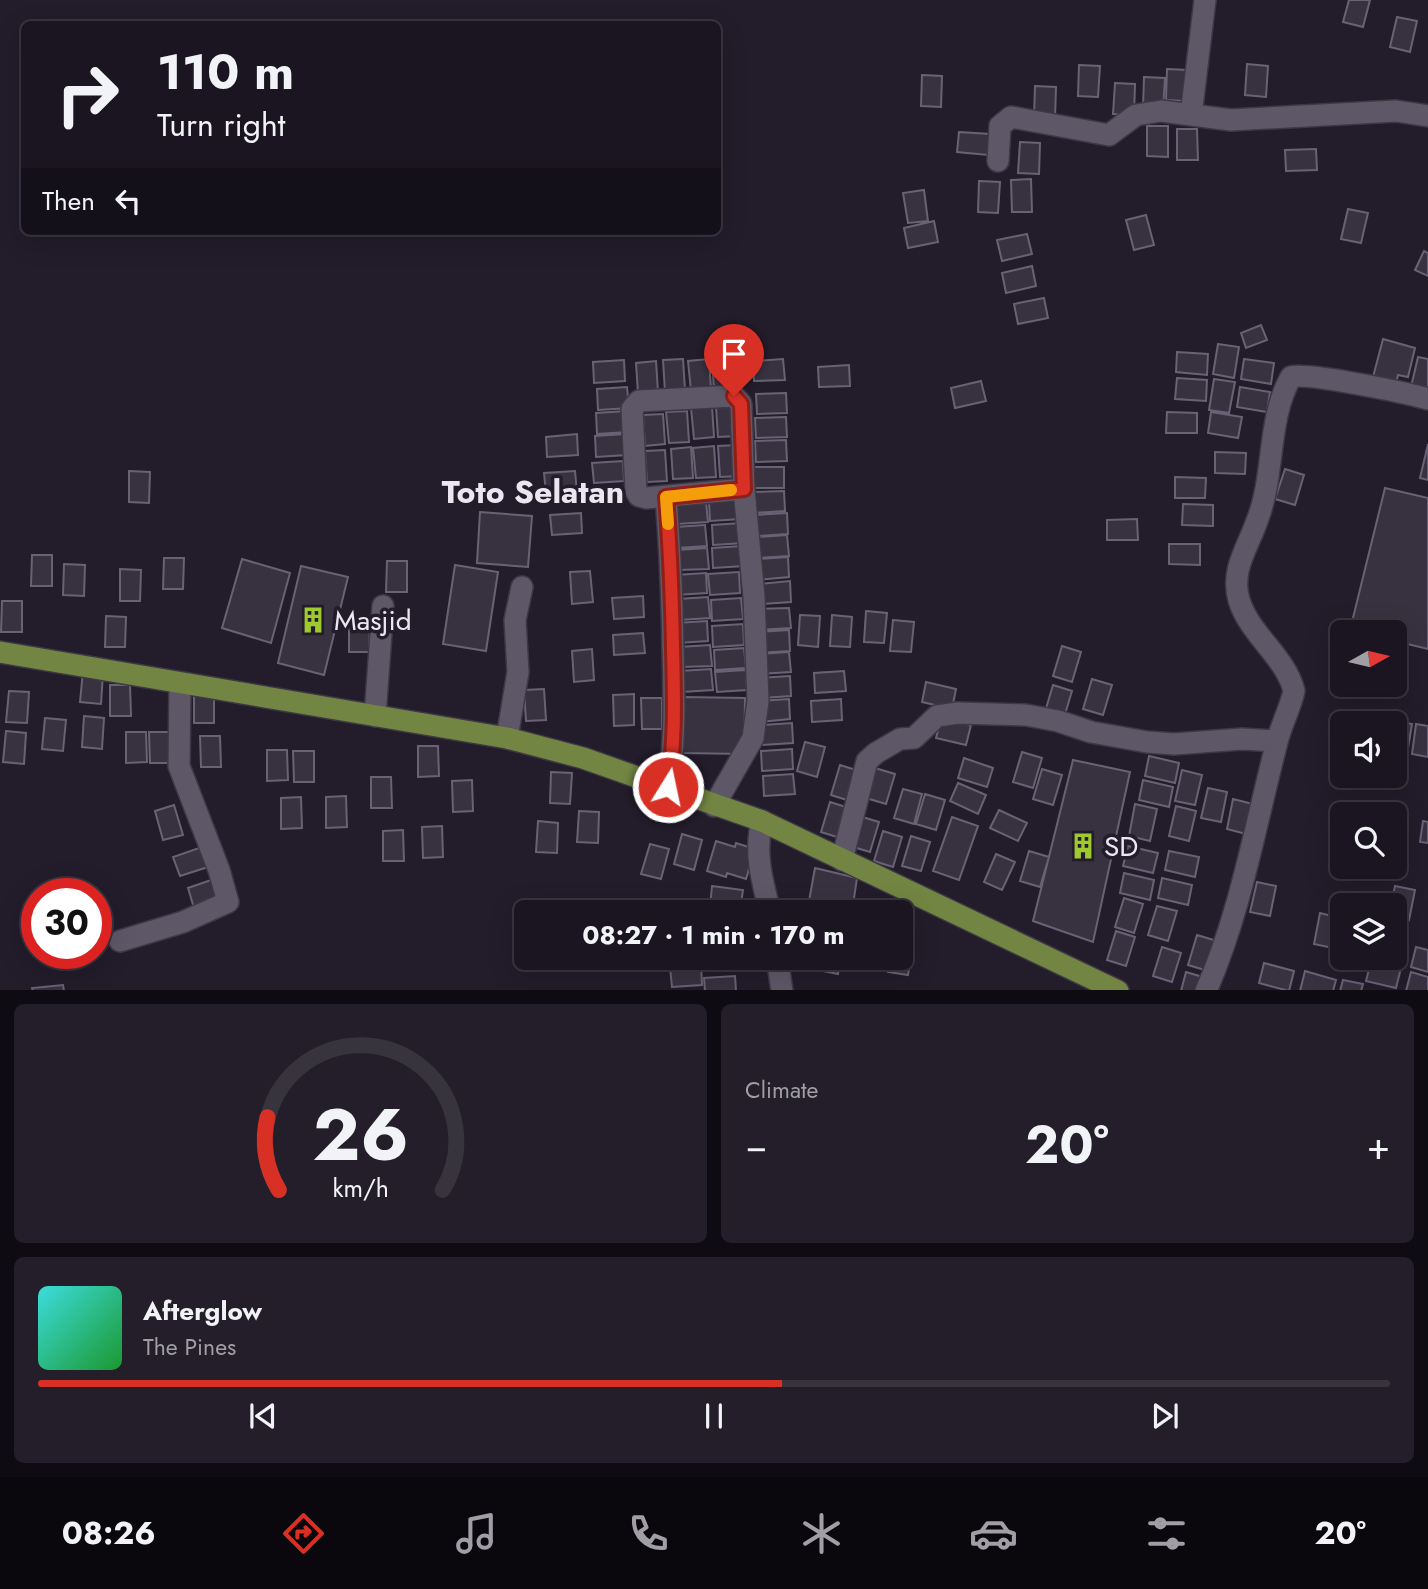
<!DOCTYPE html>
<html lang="en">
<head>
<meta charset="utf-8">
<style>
	:root { --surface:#1a1520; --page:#231e29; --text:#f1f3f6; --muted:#9f9fa5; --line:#38343e; --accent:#d93025 }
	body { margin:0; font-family:Jost,sans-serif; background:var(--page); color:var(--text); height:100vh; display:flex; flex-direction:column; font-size:26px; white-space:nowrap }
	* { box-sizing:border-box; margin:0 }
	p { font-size:23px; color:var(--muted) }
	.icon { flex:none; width:38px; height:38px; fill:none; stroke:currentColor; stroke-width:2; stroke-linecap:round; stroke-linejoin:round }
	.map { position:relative; height:990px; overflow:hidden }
	.drawer { display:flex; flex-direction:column; gap:14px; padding:14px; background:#0e0c12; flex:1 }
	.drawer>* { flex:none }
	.banner { position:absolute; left:21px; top:21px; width:700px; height:214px; border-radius:10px; box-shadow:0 7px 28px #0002,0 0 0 2px var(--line); background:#1a1520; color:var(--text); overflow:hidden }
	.needle { width:46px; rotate:82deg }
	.tools { position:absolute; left:1330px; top:620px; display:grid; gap:14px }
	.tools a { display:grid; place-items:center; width:77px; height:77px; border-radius:10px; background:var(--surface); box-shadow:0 7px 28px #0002,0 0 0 2px var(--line); font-size:35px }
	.speed { position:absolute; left:21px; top:878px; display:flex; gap:14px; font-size:35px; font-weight:700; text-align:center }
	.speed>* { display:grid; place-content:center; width:91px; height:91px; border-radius:50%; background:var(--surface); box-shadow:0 7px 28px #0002,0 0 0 2px var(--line); line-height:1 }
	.speed .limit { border:10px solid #d22; background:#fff; color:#111 }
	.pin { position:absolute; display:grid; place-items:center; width:60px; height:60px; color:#fff; margin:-72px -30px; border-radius:50% 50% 50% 0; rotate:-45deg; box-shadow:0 0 7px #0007 }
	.pin .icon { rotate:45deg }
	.me { position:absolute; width:77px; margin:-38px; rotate:10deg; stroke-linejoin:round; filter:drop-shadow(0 0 5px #0008) }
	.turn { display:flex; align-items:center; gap:24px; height:147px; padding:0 21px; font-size:32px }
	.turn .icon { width:91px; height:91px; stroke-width:2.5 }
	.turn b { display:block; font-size:49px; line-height:60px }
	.then { display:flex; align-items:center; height:66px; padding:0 21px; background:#0003; gap:14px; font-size:26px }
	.big { font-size:52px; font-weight:700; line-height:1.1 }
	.drawer .card { flex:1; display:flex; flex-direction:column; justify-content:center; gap:10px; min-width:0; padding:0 24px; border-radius:10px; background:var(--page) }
	.drawer .dial { align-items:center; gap:0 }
	.dial svg { height:182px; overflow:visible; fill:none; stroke:var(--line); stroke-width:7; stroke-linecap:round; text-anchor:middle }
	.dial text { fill:var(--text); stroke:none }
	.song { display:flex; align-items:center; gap:21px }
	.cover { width:84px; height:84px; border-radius:10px; background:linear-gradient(135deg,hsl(180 70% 55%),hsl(130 70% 35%)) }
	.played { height:7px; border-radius:4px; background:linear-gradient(90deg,var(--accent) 55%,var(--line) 55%) }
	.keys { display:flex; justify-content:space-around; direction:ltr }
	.heat { display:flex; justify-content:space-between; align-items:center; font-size:38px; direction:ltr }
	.drawer .tiles { flex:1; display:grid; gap:14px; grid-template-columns:1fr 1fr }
	.card:last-child { grid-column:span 2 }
	.trip { position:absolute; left:514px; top:900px; width:399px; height:70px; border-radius:10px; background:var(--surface); box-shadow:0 7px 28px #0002,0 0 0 2px var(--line); font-weight:700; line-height:70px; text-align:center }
	.dock { display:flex; height:112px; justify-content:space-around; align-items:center; background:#0a080d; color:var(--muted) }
	.dock .icon { width:49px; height:49px }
	.dock .active { color:var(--accent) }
	.dock b { font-size:32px; color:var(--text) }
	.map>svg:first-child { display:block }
	.building { fill:#373140; stroke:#696274; stroke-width:2 }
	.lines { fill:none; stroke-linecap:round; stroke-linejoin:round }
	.minor-casing { stroke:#3d3844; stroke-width:24 }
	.major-casing { stroke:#3d3844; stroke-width:24 }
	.minor { stroke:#5e5768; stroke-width:21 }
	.major { stroke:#728542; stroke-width:21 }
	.route-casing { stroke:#8d1f18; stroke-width:18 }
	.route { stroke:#d93025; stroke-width:12 }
	.slow { stroke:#f59e0b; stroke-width:12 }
	.labels { text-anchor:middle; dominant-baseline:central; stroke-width:7; stroke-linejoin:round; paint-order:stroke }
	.poi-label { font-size:28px; fill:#ebe7f1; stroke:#221c2b; text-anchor:start }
	.quarter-label { font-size:32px; font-weight:bold; fill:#ebe7f1; stroke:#221c2b }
</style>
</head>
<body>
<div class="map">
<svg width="1428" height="991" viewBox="0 0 1428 991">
	<rect width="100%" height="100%" fill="#221c2b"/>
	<path class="building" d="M1349,0h21l-7,27 -20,-5z
		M1397,17l20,4 -7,31 -20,-5z
		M1247,64l21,2 -2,31 -21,-2z
		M1079,65l21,1 -2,31 -20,-1z
		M1167,69l21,1 -2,31 -20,-1z
		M922,75l20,1 -1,31 -20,-1z
		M1144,77l21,1 -2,31 -20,-1z
		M1115,83l20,1 -1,31 -21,-1z
		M1035,86l21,1 -1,31 -21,-1z
		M1147,126h21v31l-21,-1z
		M1177,129h20l1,31h-21z
		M959,132l31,2 -2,21 -31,-3z
		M1020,142l20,1 -1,31 -21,-1z
		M1316,149l1,21 -31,1 -1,-21z
		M1031,179l1,33h-20l-1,-32z
		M979,181l21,1 -2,31 -20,-1z
		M924,190l4,31 -20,2 -5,-30z
		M1348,209l20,4 -7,30 -20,-4z
		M1146,215l8,30 -20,5 -8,-30z
		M934,221l4,21 -30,6 -4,-20z
		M1027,234l5,20 -30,7 -5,-21z
		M1424,251l4,2v23l-13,-6z
		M1032,266l4,20 -30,7 -4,-20z
		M1044,298l4,20 -30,6 -4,-20z
		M1261,325l6,15 -21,8 -5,-15z
		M1383,339l32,9 -7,29 -10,-2 -2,8 -23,-6z
		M1218,344l21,3 -5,31 -21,-4z
		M1177,352l31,2 -1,21 -31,-3z
		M732,357l3,31 -21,2 -2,-31z
		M1418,357l10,2v32l-17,-4z
		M683,359l2,31 -20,2 -2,-32z
		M709,359l2,31 -20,1 -3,-30z
		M783,359l2,21 -31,1 -1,-20z
		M1244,359l30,4 -3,21 -30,-5z
		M624,360l1,21 -31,2 -1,-21z
		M656,361l2,31 -20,2 -2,-31z
		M849,365l1,21 -31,1 -1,-20z
		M1177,378l30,2 -1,21 -31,-2z
		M1214,379l21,3 -6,31 -20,-3z
		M981,381l5,20 -31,7 -4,-20z
		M627,387l2,21 -31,2 -1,-21z
		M1240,387l30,5 -3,20 -30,-5z
		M786,393l1,20 -30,1 -1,-20z
		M736,405l2,31 -20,1 -2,-30z
		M712,406l2,31 -20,2 -3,-31z
		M626,411l2,21 -31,2 -1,-21z
		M687,411l2,31 -20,1 -3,-31z
		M1167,412l30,1v20h-31z
		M1211,412l31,5 -4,21 -30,-5z
		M663,414l2,30 -20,2 -2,-31z
		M786,417l1,20 -31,1 -1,-20z
		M577,434l1,21 -31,2 -1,-20z
		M625,434l2,21 -31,2 -1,-21z
		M786,440l1,21 -31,1 -1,-21z
		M1428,444v36l-8,-2z
		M738,445l2,31 -20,1 -2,-31z
		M714,446l2,31 -20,1 -3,-30z
		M691,447l2,31 -20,1 -2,-30z
		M665,450l2,31 -20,1 -2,-31z
		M1215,452l31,1 -1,21 -30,-1z
		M623,461l1,20 -30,2 -2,-20z
		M753,467h31v21h-31z
		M1285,469l19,6 -9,30 -20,-6z
		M129,471l21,1 -1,31 -20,-1z
		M575,471l2,21 -31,1 -2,-20z
		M1175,477l31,1 -1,20h-30z
		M1385,488l43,10v151l-33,-8v-9l-45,-2z
		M784,491l1,20 -31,2 -1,-21z
		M740,499l1,20 -31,2 -1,-20z
		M706,502l2,20 -31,2 -1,-20z
		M1183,504l30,1v21l-31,-1z
		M480,512l52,4 -4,51 -51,-4z
		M581,513l1,20 -30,2 -2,-20z
		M787,513l1,21 -31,2 -1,-21z
		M1137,519l1,21h-31v-20z
		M742,523l2,20 -31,2 -1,-20z
		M705,525l2,21 -31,2 -1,-21z
		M787,535l2,21 -31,2 -1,-21z
		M1169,544h31v21l-31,-1z
		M742,546l2,20 -31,2 -1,-20z
		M707,548l2,21 -31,1 -1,-20z
		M32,555h20v31h-21z
		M788,557l1,20 -31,3 -1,-21z
		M164,558h20l-1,31h-20z
		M242,559l48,14 -19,70 -49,-15z
		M387,561h20v31h-21z
		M64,564l21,1 -1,31 -21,-1z
		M455,565l43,7 -12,79 -43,-7z
		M301,566l47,11 -24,98 -46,-12z
		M120,569l21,1 -1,31h-20z
		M590,571l3,31 -21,2 -2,-32z
		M739,572l1,21 -30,2 -2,-21z
		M706,573l1,20 -31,2 -1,-20z
		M790,581l1,21 -30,2 -2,-20z
		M643,596l1,21 -30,2 -2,-21z
		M708,597l2,21 -31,2 -1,-21z
		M741,598l2,21 -31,2 -1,-21z
		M2,601h20v31h-21z
		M789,608l2,20 -31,2 -2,-21z
		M866,611l21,2 -3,30 -20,-1z
		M800,615l20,1 -2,31 -20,-2z
		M832,615l20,2 -2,30 -20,-1z
		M106,616l20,1 -1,30h-20z
		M893,620l21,2 -3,30 -21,-1z
		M349,621h21l-1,31h-20z
		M707,621l1,20 -31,2 -1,-20z
		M743,624l1,21 -31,2 -1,-21z
		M789,630l1,21 -31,2 -1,-21z
		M643,633l2,20 -31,2 -1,-20z
		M710,645l2,21 -31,1 -2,-20z
		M1062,646l19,6 -9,30 -19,-6z
		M744,648l2,20 -31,2 -1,-20z
		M592,649l2,31 -20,2 -2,-31z
		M789,652l2,20 -31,2 -2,-20z
		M711,669l2,21 -31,2 -2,-21z
		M746,670l1,20 -30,2 -2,-20z
		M83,671l20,2 -2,31 -21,-2z
		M844,671l2,20 -31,2 -1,-20z
		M790,676l1,20 -30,2 -2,-20z
		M1092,679l20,6 -9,30 -20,-6z
		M926,682l30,7 -4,20 -30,-7z
		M110,685h20l1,31h-21z
		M1053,685l19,6 -9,30 -19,-6z
		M544,689l2,31 -20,1 -2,-31z
		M9,691l20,1 -2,31 -21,-1z
		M194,692h20v31h-20z
		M634,694v31l-20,1 -1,-31z
		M683,697l62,1 -1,56 -62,-1z
		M641,698h21v31h-20z
		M789,699l1,20 -30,3 -1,-21z
		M841,699l1,21 -30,2 -1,-21z
		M84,716l20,2 -2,31 -20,-2z
		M45,718l21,2 -3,31 -21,-2z
		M941,719l30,6 -5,20 -30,-7z
		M1392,720l20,4 -5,30 -12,-2v-29h-4z
		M792,723l1,20 -31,2 -1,-20z
		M1416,724l12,2v31l-16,-3z
		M6,731l20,2 -2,31 -21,-2z
		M126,732h20l1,30 -21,1z
		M149,732h21v31h-20z
		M200,736h20l1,31h-20z
		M805,742l20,5 -8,30 -20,-6z
		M418,746h20l1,30 -21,1z
		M1337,748l5,1v21l-9,-2z
		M792,749l1,20 -31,2 -1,-20z
		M267,750h20l1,30 -21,1z
		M293,751h21v31h-20z
		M1022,752l20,6 -9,30 -20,-6z
		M1149,756l30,7 -4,20 -30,-7z
		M964,758l29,10 -6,19 -29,-9z
		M1073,760l57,12 -37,170 -60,-21z
		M840,765l19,6 -9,30 -19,-6z
		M875,768l20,6 -9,30 -20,-6z
		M1042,769l20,6 -9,30 -20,-6z
		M1182,770l20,5 -7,30 -20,-4z
		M551,772l21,1 -2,31 -20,-1z
		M793,774l2,20 -31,2 -1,-20z
		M371,777h20l1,31h-21z
		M472,780l1,31 -20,1 -1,-31z
		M1143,780l30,7 -4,20 -30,-7z
		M958,783l28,12 -8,19 -28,-13z
		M1208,788l19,4 -6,30 -20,-4z
		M903,789l19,5 -8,30 -20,-6z
		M925,794l20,6 -9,30 -20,-6z
		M346,796l1,31 -21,1v-31z
		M301,797l1,31 -21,1v-31z
		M1233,799l20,5 -7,30 -19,-5z
		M830,802l19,6 -9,30 -19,-6z
		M1135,804l22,5 -7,32 -21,-5z
		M174,805l9,30 -20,5 -8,-29z
		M1176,806l20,5 -7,30 -20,-5z
		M999,810l28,13 -9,18 -28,-13z
		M579,811l20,1 -1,31 -21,-1z
		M859,816l20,6 -9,30 -20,-6z
		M952,817l26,9 -19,54 -26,-9z
		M538,821l20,2 -1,30 -21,-1z
		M1423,821l5,1v21l-8,-1z
		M442,826l1,31 -20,1 -1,-31z
		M403,830l1,31h-21v-30z
		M883,831l19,6 -9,30 -19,-6z
		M1395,832l10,2 -4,20 -6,-1z
		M682,834l20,6 -8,30 -20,-6z
		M911,836l19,6 -9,29 -19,-5z
		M716,841l19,6 1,-4 19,6 -9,30 -19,-6 -1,4 -19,-6z
		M650,844l19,5 -8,30 -20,-5z
		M1128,846l30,7 -5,20 -30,-7z
		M202,847l6,20 -28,9 -7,-19z
		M1029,851l20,6 -9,30 -20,-6z
		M1169,851l30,6 -4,20 -30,-7z
		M996,854l19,8 -13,28 -18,-8z
		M815,868l42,10 -5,34h-45z
		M1124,873l30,7 -4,20 -30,-7z
		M217,878l7,20 -30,10 -6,-20z
		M1162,878l30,7 -4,20 -30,-7z
		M1257,882l19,4 -6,30 -20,-4z
		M712,886l31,4 -3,21 -30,-4z
		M1395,886l20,4 -6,30 -14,-3v-12h-4z
		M1124,898l19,6 -9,29 -19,-6z
		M1157,906l20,5 -9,30 -20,-6z
		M1320,913l20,5 -7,30 -19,-4z
		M1116,931l19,6 -9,29 -19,-6z
		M1197,935l20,6 -9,30 -20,-6z
		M1395,937l10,2 -4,20 -8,-2h2z
		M901,942l12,2 -5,31 -20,-3 2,-15h11z
		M1162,947l19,6 -9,29 -19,-6z
		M1416,947l12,3v22l-17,-5z
		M810,957h31l-3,17 -30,-6z
		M1371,961l30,7 -5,20 -30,-7z
		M1264,963l30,8 -5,20 -30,-8z
		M701,964l1,21 -30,2 -2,-20z
		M1305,971l31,9 -3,11h-33z
		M1186,972l20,6 -4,13h-21z
		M1411,972l17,5v14h-22z
		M735,976l1,15h-31l-1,-13z
		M1343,980l20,4 -2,7h-21z
		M63,985l1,6h-31l-1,-3z"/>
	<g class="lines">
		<g class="minor-casing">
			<path id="minor" d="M1191,115l14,-115
				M998,161l2,-35 11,-9 98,18 27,-20 25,-4 70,9 165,-9 32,5
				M666,497c4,50 6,100 7,151 1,47 3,92 -5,139
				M375,716l8,-110
				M507,738l11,-66 -3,-52 7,-33
				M714,806l39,-68 5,-37 -4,-104 -10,-108 -98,9 -7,-2 -3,-5 -4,-82 7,-8 95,-5 7,8 3,85
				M762,821c-8,32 0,59 8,91
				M842,860l25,-99 9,-8 24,-14 14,-1 23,-22 21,-3 68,2 32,6 33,11 56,10 27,2 68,-5 35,2
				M120,941l63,-19 45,-20 -9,-32 -40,-104 1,-83
				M777,957l5,34
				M1206,991c35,-80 49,-165 71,-249 4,-17 13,-33 17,-51 -8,-34 -45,-57 -55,-91 -9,-31 10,-54 19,-82 17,-44 9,-99 33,-141 16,-5 116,16 137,22"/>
		</g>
		<g class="major-casing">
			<path id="major" d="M0,652l507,86 76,20 179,63 356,170"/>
		</g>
		<use href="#minor" class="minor"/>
		<use href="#major" class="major"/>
	</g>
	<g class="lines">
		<g class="route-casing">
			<path id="route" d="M668,787c8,-48 6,-91 5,-139 -1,-51 -3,-101 -7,-151l78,-8 -3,-85 -7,-8"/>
		</g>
		<use href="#route" class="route"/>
		<path class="slow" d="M668,524l-2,-27 65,-7"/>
	</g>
	<defs>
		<g id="building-bare" transform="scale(2.1)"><path d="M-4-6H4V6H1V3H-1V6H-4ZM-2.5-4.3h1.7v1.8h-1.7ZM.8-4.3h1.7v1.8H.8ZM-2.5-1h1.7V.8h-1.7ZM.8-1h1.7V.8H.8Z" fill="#9fca2e" stroke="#221c2b" stroke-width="2.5" paint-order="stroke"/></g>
	</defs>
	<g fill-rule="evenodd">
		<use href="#building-bare" x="313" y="620"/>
		<use href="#building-bare" x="1083" y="846"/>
	</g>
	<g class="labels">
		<g class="poi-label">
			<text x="334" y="620">Masjid</text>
			<text x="1104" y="846">SD</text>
		</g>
		<g class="quarter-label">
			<text x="533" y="492">Toto Selatan</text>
		</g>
	</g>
</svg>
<div class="tools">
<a><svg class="needle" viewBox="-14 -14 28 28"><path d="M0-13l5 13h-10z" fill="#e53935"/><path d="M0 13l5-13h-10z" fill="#9f9fa5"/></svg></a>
<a><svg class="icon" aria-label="sound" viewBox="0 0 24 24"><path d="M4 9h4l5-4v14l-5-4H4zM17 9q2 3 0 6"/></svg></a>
<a><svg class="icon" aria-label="search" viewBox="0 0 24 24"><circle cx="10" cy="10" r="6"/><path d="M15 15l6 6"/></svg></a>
<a><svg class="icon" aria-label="layers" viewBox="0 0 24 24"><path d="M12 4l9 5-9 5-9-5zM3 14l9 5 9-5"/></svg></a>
</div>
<div class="speed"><div class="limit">30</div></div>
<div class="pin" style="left:734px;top:396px;background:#d93025"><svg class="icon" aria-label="arrive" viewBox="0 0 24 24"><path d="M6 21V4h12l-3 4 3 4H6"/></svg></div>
<svg class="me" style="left:668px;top:787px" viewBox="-20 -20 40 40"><circle r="17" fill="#d93025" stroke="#fff" stroke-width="3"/><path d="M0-11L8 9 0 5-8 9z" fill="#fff"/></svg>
<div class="trip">08:27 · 1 min · 170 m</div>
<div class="banner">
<div class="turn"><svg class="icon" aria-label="right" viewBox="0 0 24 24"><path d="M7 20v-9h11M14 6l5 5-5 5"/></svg><div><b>110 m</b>Turn right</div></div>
<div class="then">Then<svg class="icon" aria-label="left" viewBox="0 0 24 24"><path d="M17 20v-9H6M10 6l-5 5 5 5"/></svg></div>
</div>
</div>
<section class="drawer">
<div class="tiles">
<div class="card dial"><svg viewBox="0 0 100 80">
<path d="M14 69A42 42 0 1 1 86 69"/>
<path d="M14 69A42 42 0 0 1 9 37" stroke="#d93025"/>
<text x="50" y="56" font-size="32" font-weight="700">26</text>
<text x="50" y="72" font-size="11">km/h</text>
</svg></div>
<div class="card"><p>Climate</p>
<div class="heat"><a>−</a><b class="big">20°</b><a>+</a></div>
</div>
<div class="card">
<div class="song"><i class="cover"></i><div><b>Afterglow</b><p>The Pines</p></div></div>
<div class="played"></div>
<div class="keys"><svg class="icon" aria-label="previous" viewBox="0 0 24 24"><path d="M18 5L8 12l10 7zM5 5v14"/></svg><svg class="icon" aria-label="pause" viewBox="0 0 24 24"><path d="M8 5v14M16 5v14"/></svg><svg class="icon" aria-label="next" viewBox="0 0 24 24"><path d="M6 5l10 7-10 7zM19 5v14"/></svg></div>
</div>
</div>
</section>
<nav class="dock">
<b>08:26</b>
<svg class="icon active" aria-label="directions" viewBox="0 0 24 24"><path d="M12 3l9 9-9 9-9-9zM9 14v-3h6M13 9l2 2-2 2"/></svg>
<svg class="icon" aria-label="music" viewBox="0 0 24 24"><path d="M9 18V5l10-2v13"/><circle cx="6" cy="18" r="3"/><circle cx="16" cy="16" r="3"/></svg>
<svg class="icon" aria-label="phone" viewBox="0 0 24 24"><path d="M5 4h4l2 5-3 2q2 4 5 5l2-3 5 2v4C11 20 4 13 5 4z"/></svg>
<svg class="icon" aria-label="climate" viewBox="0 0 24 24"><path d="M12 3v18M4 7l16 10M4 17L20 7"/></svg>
<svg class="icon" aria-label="car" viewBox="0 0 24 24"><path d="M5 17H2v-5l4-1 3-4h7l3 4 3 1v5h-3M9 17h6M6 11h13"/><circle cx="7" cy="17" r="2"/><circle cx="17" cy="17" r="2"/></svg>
<svg class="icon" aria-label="filters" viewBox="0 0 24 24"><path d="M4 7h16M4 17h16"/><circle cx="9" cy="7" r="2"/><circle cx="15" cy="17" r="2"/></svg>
<b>20°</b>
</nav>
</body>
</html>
